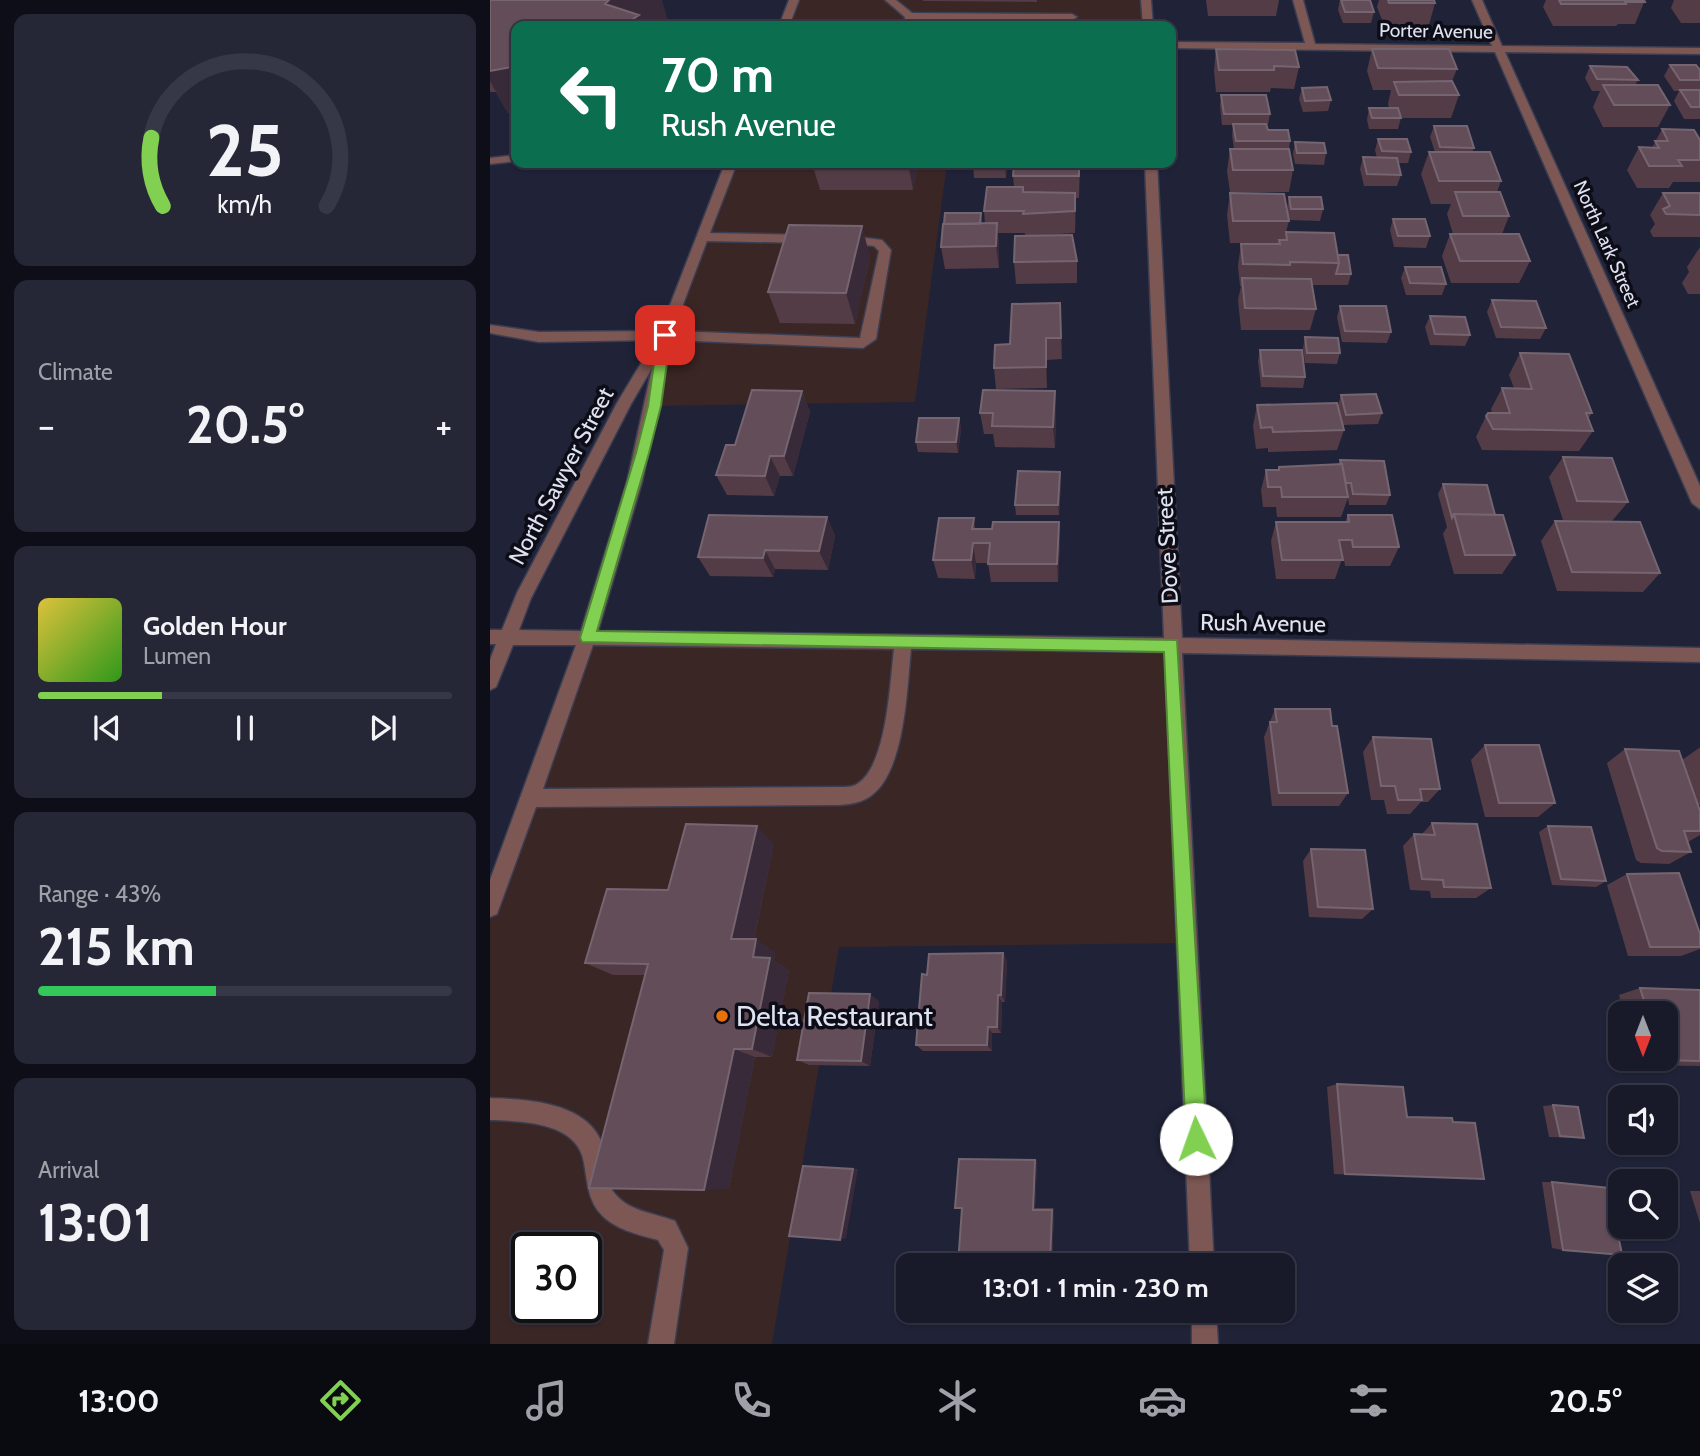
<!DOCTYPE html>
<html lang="en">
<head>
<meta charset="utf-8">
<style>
	:root { --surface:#181a2a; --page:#252736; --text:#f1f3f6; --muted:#9fa1a8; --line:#363847; --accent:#81d051 }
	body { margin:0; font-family:Cabin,sans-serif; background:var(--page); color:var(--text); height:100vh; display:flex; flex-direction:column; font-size:26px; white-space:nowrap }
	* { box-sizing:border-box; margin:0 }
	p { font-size:23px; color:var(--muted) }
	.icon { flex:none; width:38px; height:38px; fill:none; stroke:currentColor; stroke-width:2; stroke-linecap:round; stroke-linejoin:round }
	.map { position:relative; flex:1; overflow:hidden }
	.details { display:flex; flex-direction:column; gap:14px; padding:14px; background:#0d0e17; width:490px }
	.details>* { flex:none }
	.top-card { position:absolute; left:21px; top:21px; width:665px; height:147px; border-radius:14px; box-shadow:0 2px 5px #0004,0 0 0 2px var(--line); background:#0b6e4f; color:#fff; overflow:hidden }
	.needle { width:46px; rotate:180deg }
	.buttons { position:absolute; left:1118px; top:1001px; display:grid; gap:14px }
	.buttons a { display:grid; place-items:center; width:70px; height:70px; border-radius:14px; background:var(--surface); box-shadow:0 2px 5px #0004,0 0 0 2px var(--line); font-size:35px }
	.speed { position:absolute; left:21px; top:1232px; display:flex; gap:14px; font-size:35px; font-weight:700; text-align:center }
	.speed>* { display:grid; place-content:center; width:91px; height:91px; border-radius:50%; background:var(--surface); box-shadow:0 2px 5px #0004,0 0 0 2px var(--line); line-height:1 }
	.speed .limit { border:4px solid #111; border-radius:10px; background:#fff; color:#111 }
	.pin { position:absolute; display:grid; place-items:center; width:60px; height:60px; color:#fff; margin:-30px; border-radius:14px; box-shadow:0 4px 10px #0006 }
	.me { position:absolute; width:77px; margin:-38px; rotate:357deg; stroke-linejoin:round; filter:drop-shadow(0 0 5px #0008) }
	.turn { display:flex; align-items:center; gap:24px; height:147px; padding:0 35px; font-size:32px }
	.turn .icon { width:91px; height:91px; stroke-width:2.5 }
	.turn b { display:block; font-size:49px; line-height:60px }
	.big { font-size:52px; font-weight:800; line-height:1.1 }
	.details .card { flex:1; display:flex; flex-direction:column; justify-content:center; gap:10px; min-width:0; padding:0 24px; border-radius:14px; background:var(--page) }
	.details .dial { align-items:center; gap:0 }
	.dial svg { height:182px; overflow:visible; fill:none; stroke:var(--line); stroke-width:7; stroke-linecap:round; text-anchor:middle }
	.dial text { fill:var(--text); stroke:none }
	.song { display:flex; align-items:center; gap:21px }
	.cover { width:84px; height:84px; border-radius:10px; background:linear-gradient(135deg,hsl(50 70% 55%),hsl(110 70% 35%)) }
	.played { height:7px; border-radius:4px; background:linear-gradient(90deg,var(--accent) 30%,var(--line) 30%) }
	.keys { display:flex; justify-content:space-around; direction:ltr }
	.heat { display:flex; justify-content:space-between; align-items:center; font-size:38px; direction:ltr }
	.charge { height:10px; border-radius:5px; background:linear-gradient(90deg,#34c759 43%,var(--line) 0) }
	.trip { position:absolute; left:406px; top:1253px; width:399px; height:70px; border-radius:14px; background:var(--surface); box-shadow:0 2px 5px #0004,0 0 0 2px var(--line); font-weight:800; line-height:70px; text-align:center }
	.tab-bar { display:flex; height:112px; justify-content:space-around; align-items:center; background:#0a0a11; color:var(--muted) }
	.tab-bar .icon { width:49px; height:49px }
	.tab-bar .on { color:var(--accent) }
	.tab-bar b { font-size:32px; color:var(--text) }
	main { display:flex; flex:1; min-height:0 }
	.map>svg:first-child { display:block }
	.commercial { fill:#3a2625; fill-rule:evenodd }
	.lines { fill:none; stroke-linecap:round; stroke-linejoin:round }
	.minor-casing { stroke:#3b3e52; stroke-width:3 }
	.minor { fill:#7c5753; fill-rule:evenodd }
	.wall { fill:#533c46 }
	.shaded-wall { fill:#382a39 }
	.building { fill:#624d58; stroke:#756570; stroke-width:2 }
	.route { fill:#81d051; stroke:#548735; stroke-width:2 }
	.food-dot { fill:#e8710a; stroke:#0c0d17; stroke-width:2.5 }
	.labels { text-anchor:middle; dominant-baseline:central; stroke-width:7; stroke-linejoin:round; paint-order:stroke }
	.far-street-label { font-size:19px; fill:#dfe2f1; stroke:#0c0d17 }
	.street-label { font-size:23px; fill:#dfe2f1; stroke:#0c0d17 }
	.near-poi-label { font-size:28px; fill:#dfe2f1; stroke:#0c0d17; text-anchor:start }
</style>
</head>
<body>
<main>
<section class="details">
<div class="card dial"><svg viewBox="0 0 100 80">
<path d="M14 69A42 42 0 1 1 86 69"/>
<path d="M14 69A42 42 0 0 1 9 39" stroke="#81d051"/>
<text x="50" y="56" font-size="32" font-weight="700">25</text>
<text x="50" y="72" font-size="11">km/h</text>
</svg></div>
<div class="card"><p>Climate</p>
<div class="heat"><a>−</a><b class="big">20.5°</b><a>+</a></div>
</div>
<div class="card">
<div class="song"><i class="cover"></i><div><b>Golden Hour</b><p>Lumen</p></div></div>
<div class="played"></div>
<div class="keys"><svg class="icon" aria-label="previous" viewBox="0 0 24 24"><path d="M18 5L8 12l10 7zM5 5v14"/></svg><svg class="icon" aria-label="pause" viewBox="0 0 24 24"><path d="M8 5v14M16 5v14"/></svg><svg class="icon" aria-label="next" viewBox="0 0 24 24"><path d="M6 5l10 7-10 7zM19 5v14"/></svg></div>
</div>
<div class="card"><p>Range · 43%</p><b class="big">215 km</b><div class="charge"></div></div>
<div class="card"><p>Arrival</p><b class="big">13:01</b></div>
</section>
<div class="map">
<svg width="1210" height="1344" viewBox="0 0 1210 1344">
	<rect width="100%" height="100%" fill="#202338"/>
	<path class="commercial" d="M304,0h352l2,26h-364z
		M241,163h216l-32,239 -261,4 11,-71z
		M98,638l584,7 14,298 -347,4 -67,397h-282v-437zM37,1248h59v59h-59z"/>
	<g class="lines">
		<g class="minor-casing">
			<path id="minor" d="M299,0h10l-10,26h-10z
				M395,0h11l16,13 160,1 5,3 -5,3 -158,-1 -1,7h-10l2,-9z
				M651,0h10l2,26h-10z
				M803,0h10l12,44 177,2 -20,-46h10l20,46 198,2v6l-195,-2 195,434v23l-8,-6 -197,-451 -324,-4v-6l134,1z
				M26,155v6l-26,3v-6z
				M235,163h12l-27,70 98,2 6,4 -6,4 -101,-2 -34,90 187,7 19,-87 -5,-5 -35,-4v-6l4,-1 39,5 9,10 -15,89 -13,9 -192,-8 -29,142 -44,149 566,7 -19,-475h12l25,475 518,10v14l-518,-9 32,612h-24l-25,-613 -254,-3c-4,39 -6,121 -39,146 -10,8 -25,10 -37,10l-299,2 -39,107 -7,3v-37l86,-235h-63l-17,42 -6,3v-30l6,-16h-6v-14h12l15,-37 100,-190 38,-63 -116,2 -49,-9v-8l49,7 121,-1zM162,368l-25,114 -46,149 -62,-1 12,-32 100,-194zM103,645l301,4c-4,33 -7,117 -37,135 -4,3 -11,3 -16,3l-298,2z
				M0,1098c34,1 91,4 109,39 9,16 9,35 13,53 15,22 40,22 63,31l13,27 -14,96h-26l16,-94 -6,-10c-19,-5 -45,-11 -58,-27 -12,-13 -13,-33 -16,-50 -6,-41 -61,-42 -94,-43z
				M702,1311h24l2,33h-26z"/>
		</g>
		<use href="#minor" class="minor"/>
	</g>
	<path class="wall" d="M0,0l179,24 -10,2h-143v85l-8,2 -12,-21h-6z
		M433,0h114v2l-114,-1z
		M716,0h73l-3,16h-68z
		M850,0h30l4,12 -3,11h-28l-5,-13z
		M889,0h55l1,3 -6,22h-45l-7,-18z
		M1056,0h99l-10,24h-17l-2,2h-63l-10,-19z
		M1184,0h26v23h-19l-10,-15z
		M726,49l83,18 -5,22 -23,-1 -1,4h-54l-2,-21z
		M882,49l85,20 -5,12 7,14 -8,23h-50l-3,11h-29l-2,-9 2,-12h20l-1,-4 3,-14h-18l-6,-19z
		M1180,65l30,5v49h-16l-10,-18 5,-10h-5l-10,-15z
		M1100,66l48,14 -3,5 35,20 -12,22h-55l-10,-20 7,-16h-8l-7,-13z
		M812,88l29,12 -3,11 -25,1 -4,-13z
		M731,95l49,19 -2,11h-1l1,5 22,11 -1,8 4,21 -4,22h-59l-3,-21 3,-22h4l-2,-13 1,-11h-11l-2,-19z
		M944,126l40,22 -2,4 29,29 -4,11 12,24 -7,18 28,27 -11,22h-68l-9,-27 8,-22h3l-6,-20 4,-10h-20l-10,-30 8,-22h6l-5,-15z
		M1172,129l38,11v42h-27l-4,6h-32l-10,-18 12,-23 13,1z
		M888,139l33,13 -3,11h-10l3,12 -4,11h-33l-4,-17 3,-12 14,1 -2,-8z
		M805,142l31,11 -2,12 -29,-1 -2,-10z
		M322,163h106l-5,27h-93z
		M483,163h34l-1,15h-32z
		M590,163l-1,35h-3l-1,35 -50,3v-3h-27l1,13v22l-54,1 -4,-22 40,-34 1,11h3l-1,-13 30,-24 -1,-11z
		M740,193l59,28 -3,11 52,23 13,19 -3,11h-36l4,24 -6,21h-69l-3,-30 3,-14h-1l-2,-20 3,-22 38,-1h-49l-3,-28z
		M1173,193h37v44h-47l-3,-6 5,-7 -5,-9z
		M799,197l34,12 -3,12 -31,-1 -2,-12z
		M903,219l37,17 -4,12 -32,-1 -4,-17z
		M372,226l8,32 -15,66 -75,-1 -12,-31z
		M1210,247v47h-12l-6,-11 7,-11 -2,-5z
		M587,261v22l-61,1 -2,-22z
		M915,267l41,17 -4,11h-36l-5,-17z
		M1002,300l54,28 -6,11 -44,-1 -9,-26z
		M570,303l2,56 -15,1v28l-51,1 -2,-21 16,-24z
		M850,306l51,26 -4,11 -45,-1 -5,-25z
		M940,316l40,19 -5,11 -35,-1 -5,-18z
		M815,337l35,16 -3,11 -32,-1 -2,-15z
		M770,350l45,27 -2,11 -42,-1 -3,-26z
		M1030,353l72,60 -4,6 5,12 -14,20 -97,-1 -6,-13 10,-21 6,-3 -1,-4 11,-21h12l-5,-13z
		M312,391l8,21 -17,64h-13l-6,20 -47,-1 -11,-20 19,-30z
		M851,395l41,18 -4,11 -36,1 2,5 -7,20 -69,2v-4l-12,1 -3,-23 4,-21h81z
		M566,412l-1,36 -60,-1 -2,-13h-9l-4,-21z
		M469,418l2,11 -3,24 -40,-1 -2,-10z
		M1073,457l65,45 -16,19 -49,-1 -14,-43z
		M850,460l50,35 -4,10h-37l-1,-7 -7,19h-64l-1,-10h-13l-2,-17 5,-20h12l1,-3 60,-3z
		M571,482l-2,33h-43l-1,-10z
		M953,484l52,31 20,40 -13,19h-48l-11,-40 4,-7 -9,-33z
		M858,515l51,32 -9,19h-45l-1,-7h-2l-7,20h-59l-5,-38 5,-19h69z
		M337,517l8,19 -7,34 -53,-1 -2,8 -63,-1 -12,-19z
		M484,518l1,11h17l67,-7 1,19 -2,41h-67l-3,-19h-12l-1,16 -37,-1 -5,-18z
		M1065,521l105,52 -17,19 -86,-1 -16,-50z
		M785,709l57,17 16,67 -9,13h-67l-8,-69z
		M883,737l67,52 -12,13h-7l-11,12h-23l-3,-14h-13l-8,-48z
		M995,745l70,58 -17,14h-53l-14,-57z
		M1209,748h1v57h-2l2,6v24l-12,7 3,10 -22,12 -28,-1 -5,-3 -29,-97 18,-14 57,11z
		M942,823l59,65 -15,10h-45l-1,-7 -20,-1 -7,-44 11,-12h8z
		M1058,826l58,55 -10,6 -44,-2 -13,-53z
		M284,844l-20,95 21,13 -1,9 15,9 -17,87h-17l-26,132 -84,-214h-32l-28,-12 83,-73z
		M821,849l62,60 -11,10 -53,-2 -6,-56z
		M1137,874l73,60v15l-19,7h-53l-21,-71z
		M513,953l4,8 -2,41h-3l-1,31h-9v18h-69l-7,-6 11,-70z
		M1150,988l60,2v76l-63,-1 -1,-6h30v-46h-42l-5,-18z
		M389,1001l-9,65 -61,-1 -12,-5z
		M847,1084l70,33 46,5 31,57 -150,-5 -7,-87z
		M1063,1105l31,33 -35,-1 -6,-31z
		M547,1160l-2,48h19l-2,57h-94z
		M1052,1182h10l11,68 -11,-2z
		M1200,1191h10v32z"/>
	<path class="shaded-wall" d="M113,0h59l7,24 -10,2h-44z
		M26,66v45l-8,2 -18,-32v-10z
		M418,163h10l-5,27z
		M515,163h2l-1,15 -1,-12z
		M585,193l1,22 -1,18z
		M507,223l2,23v22l-3,-22z
		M372,226l8,32 -15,66 -9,-31z
		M556,338l1,22v28l-1,-21z
		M312,391l8,21 -17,64 -9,-20z
		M565,391l1,21 -1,36 -2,-21z
		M469,418l2,11 -3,24 -2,-11z
		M280,456l10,20 -6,20 -9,-20z
		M570,472l1,10 -2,33 -1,-10z
		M337,517l8,19 -7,34 -9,-19z
		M569,522l1,19 -2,41 -1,-18z
		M483,543l3,20 -1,16 -4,-19z
		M275,550l10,19 -2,8 -10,-19z
		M267,826l17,18 -23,108 -20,-13z
		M266,939l19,13 -1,9 15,9 -17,87 -20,-8 1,-92z
		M513,953l4,8 -2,41 -4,-7z
		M380,994l9,7 -9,65 -9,-5z
		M508,995l4,7 -1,31 -4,-6z
		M498,1027l4,6v18l-5,-6z
		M244,1049l21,8 -26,132 -25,1z
		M545,1160h2l-2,48 -2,2z
		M363,1169h5l-12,69 -6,2z
		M564,1208l-2,57h-2l2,-55z"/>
	<path class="building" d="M0,0h119l-4,4 34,11 -17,11h-106v40l-26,5z
		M851,0h29l4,12h-29z
		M898,0h46l1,3h-46z
		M1069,0h85l1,2h-20l1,2h-65z
		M726,49l79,1 4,17 -25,-1v4h-55z
		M882,49h77l8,20 -79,-1z
		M1180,65h26l4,5v10h-20z
		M1100,66l37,1 11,13 -41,-1z
		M962,81l7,14h-60l-5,-13z
		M1113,85h55l12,20h-56z
		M837,87l4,13 -26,1 -3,-13z
		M1190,90h20v17h-9z
		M731,95h45l4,19h-46z
		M879,108h29l3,10h-29z
		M743,124h33l2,6h20l2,11h-54z
		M944,126h33l7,22 -34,-1z
		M1172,129l32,1 6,10v20h-22l4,6h-33l-10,-19 20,1 -4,-7h13z
		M888,139h29l4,13 -29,-1z
		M805,142l29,1 2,10h-29z
		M740,149h59l4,21h-60z
		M939,152h61l11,29h-62z
		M873,157l34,1 4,17 -34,-1z
		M483,163h32v3h-33z
		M524,163h65v13h-66z
		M497,187h36v5l52,1v18l-52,3 1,-3h-40z
		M965,192h45l9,24h-46z
		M740,193l54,1 5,27h-56z
		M1173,193h37v22l-34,-1 -3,-5 7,-3z
		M799,197h32l2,12h-32z
		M455,213h36l-1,11h-36z
		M903,219h32l5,17h-32z
		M507,223l-1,23 -55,1 2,-23z
		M299,225l73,1 -16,67 -78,-1z
		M796,232l48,1 5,30 -49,-1v3l-47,-1 -2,-20h39l-1,-4h8z
		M960,234h69l11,27h-70z
		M582,235l5,26 -63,1 1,-26z
		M848,255h10l3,19h-15l3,-11z
		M915,267h36l5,17 -36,-1z
		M752,278l69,1 5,30 -71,-1z
		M1002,300l44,1 10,27 -45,-1z
		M570,303l1,35h-15v29l-52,1 1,-23 15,-1 2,-40z
		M850,306h46l5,26 -46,-1z
		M940,316l35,1 5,18 -35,-1z
		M815,337l33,1 2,15h-33z
		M770,350h42l3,27 -42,-1z
		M1030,353l49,1 23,59h-6l7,18 -100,-2 -7,-13 2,-3h22l-8,-25 30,1z
		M262,390l50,1 -18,65h-14l-5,20 -49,-1 10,-30h9z
		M493,390l72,1 -2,36 -61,-1 1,-13h-13z
		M886,394l6,19 -36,2 -5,-20z
		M847,403l7,27 -71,2 -1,-5 -11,1 -4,-23z
		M429,418h40l-3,24h-40z
		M1073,457l49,1 16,44 -51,-1z
		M850,460l44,1 6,34 -37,-1 -2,-11h-5l-4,-19h-1z
		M852,464l6,33h-66l-1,-10h-13l-2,-17h13v-3z
		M528,471l42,1 -2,33h-43z
		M953,484l44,1 8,30 -41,-1 -2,4z
		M964,514l49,1 12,40h-50z
		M219,515l118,2 -8,34 -54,-1 -2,8 -65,-1z
		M858,515h44l7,32h-46l-1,-7h-13l4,20h-61l-6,-38h73z
		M449,518h35l-2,11h20l1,-7h66l-2,42h-69l2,-21h-17l-2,17h-38z
		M1065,521l85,1 20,51 -88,-1z
		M785,709h55l2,17h5l11,67h-69l-9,-71h7z
		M883,737l58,2 9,50h-20l2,11h-24l-3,-14h-14z
		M995,745h54l16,58h-56z
		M1135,749l54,2 21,60v20h-16l7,21 -29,-1 -5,-3z
		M942,823l45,1 14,64 -47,-1 -1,-7 -21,-1 -8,-45 21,1z
		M196,824l71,2 -26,113h25l-3,18 17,1 -18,91h-18l-30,141 -115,-2 59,-224 -63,-1 22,-74 61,1z
		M1058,826l43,1 15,54 -45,-2z
		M821,849l54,1 8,59 -55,-2z
		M1189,873l21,61v13h-50l-23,-73z
		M513,953l-2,42h-3l-1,32h-9l-1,18h-71l6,-71 5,1 2,-21z
		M1150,988l60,2v71l-39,-1 -1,-1h6v-46h-18z
		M319,993l61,1 -9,67 -64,-1z
		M847,1084l66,3 4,30 45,1 1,4 22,1 9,56 -139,-5z
		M1063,1105l25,2 6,31 -24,-2z
		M469,1159l76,1 -2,50h19l-2,55h-92l4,-57h-7z
		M313,1166l50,3 -13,71 -51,-4z
		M1062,1182l57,6 13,67 -59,-5z"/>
	<path class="route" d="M175,331l6,4 -10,71 -12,47 -52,178 580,9 30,499 -3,8 -8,3 -7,-3 -3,-8 -22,-487 -582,-10 -2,-4 56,-185 12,-47 10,-71z"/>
	<circle class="food-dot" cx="232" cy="1016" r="7"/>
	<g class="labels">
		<g class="far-street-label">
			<text transform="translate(946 31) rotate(1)">Porter Avenue</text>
			<text transform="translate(1117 244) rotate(66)">North Lark Street</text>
		</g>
		<g class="street-label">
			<text transform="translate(71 476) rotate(-62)">North Sawyer Street</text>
			<text transform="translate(677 546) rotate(-93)">Dove Street</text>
			<text transform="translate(773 623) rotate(1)">Rush Avenue</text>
		</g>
		<g class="near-poi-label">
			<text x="246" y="1016">Delta Restaurant</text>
		</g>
	</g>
</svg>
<div class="buttons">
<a><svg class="needle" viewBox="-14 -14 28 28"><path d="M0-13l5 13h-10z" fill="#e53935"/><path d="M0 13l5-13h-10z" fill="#9fa1a8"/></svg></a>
<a><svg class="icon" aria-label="sound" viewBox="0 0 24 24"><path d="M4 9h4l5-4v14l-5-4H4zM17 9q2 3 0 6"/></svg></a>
<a><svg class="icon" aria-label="search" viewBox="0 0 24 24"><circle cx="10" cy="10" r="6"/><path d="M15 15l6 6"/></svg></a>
<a><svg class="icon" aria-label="layers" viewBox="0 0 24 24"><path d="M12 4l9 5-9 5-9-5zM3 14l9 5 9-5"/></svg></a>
</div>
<div class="speed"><div class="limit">30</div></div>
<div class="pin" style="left:175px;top:335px;background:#d93025"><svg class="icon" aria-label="arrive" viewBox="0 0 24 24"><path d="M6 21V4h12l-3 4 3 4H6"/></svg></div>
<svg class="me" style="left:706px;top:1139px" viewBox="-20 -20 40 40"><circle r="19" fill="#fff"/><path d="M0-13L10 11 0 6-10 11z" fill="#81d051"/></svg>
<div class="trip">13:01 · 1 min · 230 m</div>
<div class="top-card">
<div class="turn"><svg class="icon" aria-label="left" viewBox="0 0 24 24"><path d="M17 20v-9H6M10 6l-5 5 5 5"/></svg><div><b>70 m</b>Rush Avenue</div></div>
</div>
</div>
</main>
<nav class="tab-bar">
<b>13:00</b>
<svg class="icon on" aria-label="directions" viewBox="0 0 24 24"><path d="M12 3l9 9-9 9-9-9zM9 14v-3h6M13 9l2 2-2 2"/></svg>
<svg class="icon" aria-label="music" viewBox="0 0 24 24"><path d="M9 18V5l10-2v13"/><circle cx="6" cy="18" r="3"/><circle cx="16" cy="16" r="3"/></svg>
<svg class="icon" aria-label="phone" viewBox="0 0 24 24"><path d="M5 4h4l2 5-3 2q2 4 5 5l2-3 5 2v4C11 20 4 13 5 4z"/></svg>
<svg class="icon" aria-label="climate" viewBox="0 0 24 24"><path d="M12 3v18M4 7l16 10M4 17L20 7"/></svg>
<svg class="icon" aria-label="car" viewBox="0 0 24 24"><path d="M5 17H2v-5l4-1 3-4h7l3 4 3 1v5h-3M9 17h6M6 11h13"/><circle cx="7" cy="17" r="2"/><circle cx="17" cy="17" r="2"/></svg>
<svg class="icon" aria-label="filters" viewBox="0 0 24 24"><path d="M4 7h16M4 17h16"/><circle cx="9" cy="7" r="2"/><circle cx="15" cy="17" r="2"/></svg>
<b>20.5°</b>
</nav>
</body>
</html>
